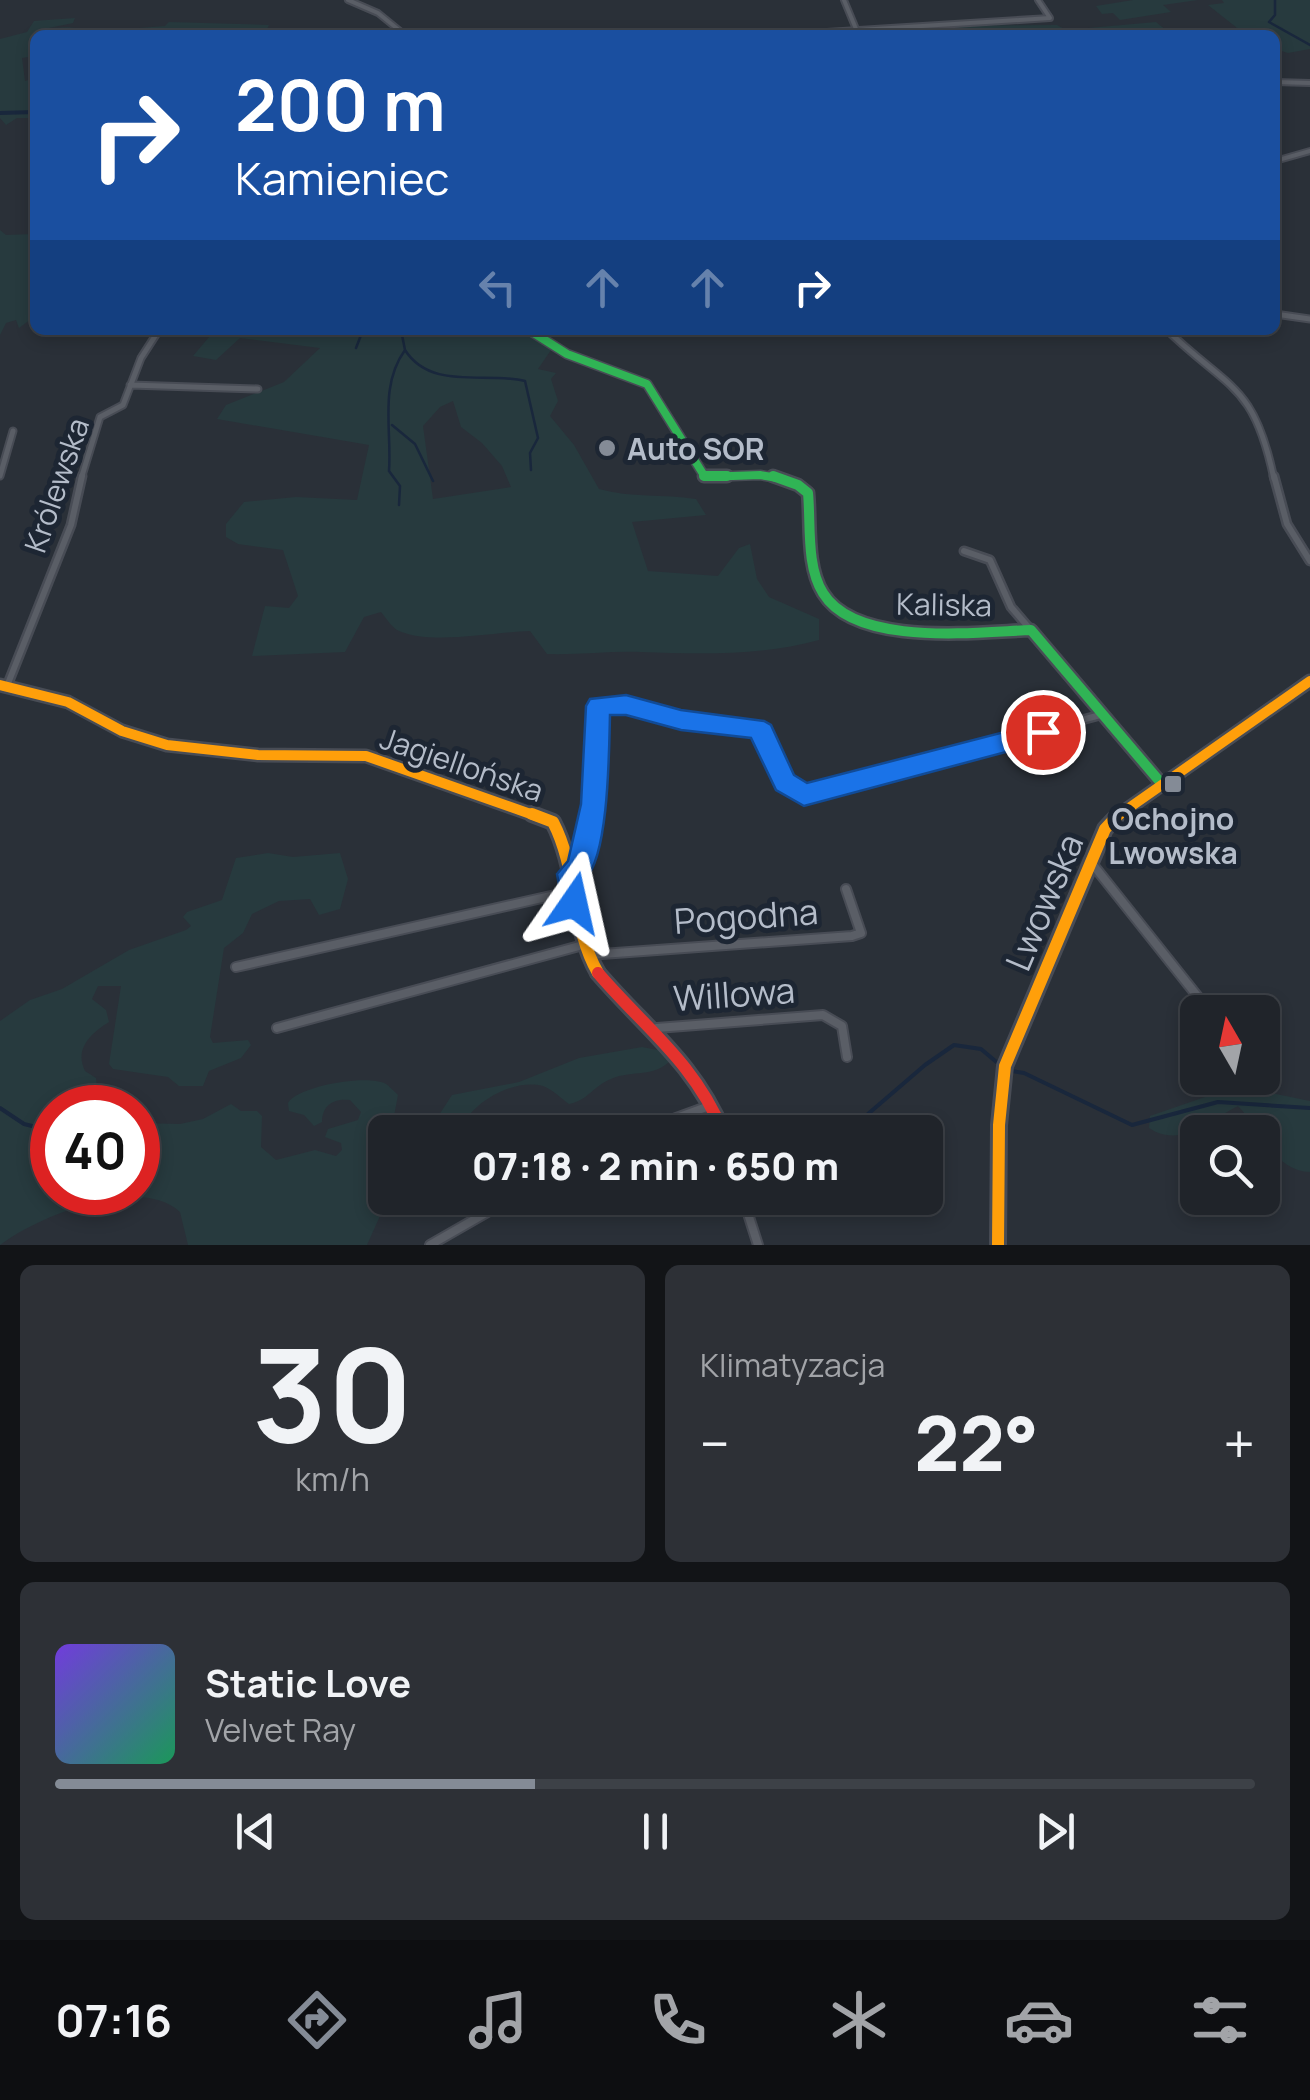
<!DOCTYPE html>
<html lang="pl">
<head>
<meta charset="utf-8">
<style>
	:root { --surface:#20242a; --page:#2d3036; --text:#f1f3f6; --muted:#a2a4a8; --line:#3d4147; --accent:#848b96 }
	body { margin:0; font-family:Manrope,sans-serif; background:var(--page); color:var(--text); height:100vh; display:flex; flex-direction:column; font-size:38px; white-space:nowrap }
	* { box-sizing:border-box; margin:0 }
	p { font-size:32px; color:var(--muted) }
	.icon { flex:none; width:55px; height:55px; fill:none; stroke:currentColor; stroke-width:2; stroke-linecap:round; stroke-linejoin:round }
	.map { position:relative; height:1245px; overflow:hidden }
	.drawer { display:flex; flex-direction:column; gap:20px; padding:20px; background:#121417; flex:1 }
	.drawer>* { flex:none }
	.banner { position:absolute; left:30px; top:30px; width:1250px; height:305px; border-radius:15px; box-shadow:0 5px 15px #0003,0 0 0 2px var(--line); background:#1a4fa0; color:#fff; overflow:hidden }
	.needle { width:65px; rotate:351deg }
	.controls { position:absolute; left:1180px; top:995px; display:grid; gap:20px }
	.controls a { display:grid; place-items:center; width:100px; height:100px; border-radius:15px; background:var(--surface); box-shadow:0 5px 15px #0003,0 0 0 2px var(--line); font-size:50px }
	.speed { position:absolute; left:30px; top:1085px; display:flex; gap:20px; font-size:50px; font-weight:700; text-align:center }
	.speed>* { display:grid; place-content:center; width:130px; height:130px; border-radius:50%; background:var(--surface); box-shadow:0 5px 15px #0003,0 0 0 2px var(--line); line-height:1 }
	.speed .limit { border:15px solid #d22; background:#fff; color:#111 }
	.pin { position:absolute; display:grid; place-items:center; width:85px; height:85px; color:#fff; margin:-42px; border:5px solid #fff; border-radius:50%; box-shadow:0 2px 10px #0007 }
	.me { position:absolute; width:110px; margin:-55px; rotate:11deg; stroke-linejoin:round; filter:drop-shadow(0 0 8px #0008) }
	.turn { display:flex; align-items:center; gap:35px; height:210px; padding:0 40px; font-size:45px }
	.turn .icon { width:130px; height:130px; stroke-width:2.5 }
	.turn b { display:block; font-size:70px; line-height:85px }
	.lanes { display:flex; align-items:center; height:95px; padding:0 40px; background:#0003; justify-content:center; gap:50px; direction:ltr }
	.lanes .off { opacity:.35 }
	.big { font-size:75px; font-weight:800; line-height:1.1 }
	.drawer .card { flex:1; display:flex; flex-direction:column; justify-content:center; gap:15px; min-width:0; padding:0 35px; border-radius:15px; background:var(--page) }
	.drawer .dial { align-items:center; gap:0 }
	.dial b { font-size:130px; line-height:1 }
	.song { display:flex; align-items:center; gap:30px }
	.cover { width:120px; height:120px; border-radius:15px; background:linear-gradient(135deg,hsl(260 70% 55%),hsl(150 70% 35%)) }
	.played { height:10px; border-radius:5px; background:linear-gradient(90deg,var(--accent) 40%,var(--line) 40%) }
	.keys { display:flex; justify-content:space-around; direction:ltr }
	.heat { display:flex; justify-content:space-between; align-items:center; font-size:55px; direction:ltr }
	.drawer .tiles { flex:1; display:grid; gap:20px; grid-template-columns:1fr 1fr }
	.card:last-child { grid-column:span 2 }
	.trip { position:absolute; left:368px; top:1115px; width:575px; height:100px; border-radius:15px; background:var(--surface); box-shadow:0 5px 15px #0003,0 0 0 2px var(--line); font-weight:800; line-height:100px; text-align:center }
	.tab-bar { display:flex; height:160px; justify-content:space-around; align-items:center; background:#0d0e11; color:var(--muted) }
	.tab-bar .icon { width:70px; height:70px }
	.tab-bar .active { color:var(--accent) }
	.tab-bar b { font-size:45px; color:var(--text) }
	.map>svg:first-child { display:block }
	.green { fill:#273a3e; fill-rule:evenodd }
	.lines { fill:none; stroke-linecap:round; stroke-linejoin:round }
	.stream-far1 { stroke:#19273c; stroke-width:2.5 }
	.stream { stroke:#19273c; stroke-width:4 }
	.river { fill:#19273c; fill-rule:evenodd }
	.street-far3-casing { stroke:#484c55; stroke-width:8 }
	.street-far2-casing { stroke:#484c55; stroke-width:9 }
	.street-far1-casing { stroke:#484c55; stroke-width:11 }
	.street-casing { stroke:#484c55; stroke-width:12 }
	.fast-far1-casing { stroke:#484c55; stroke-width:11 }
	.fast-casing { stroke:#484c55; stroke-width:15 }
	.slow-far1-casing { stroke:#484c55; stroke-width:15 }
	.slow-casing { stroke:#484c55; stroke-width:18 }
	.jam-casing { stroke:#484c55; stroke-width:18 }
	.street-far3 { stroke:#5a5e66; stroke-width:4 }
	.street-far2 { stroke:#5a5e66; stroke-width:5 }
	.street-far1 { stroke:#5a5e66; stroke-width:6 }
	.street { stroke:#5a5e66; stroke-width:8 }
	.fast-far1 { stroke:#30b455; stroke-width:8 }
	.fast { stroke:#30b455; stroke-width:10 }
	.slow-far1 { stroke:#ff9f0a; stroke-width:10 }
	.slow { stroke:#ff9f0a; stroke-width:12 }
	.jam { stroke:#e5322d; stroke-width:12 }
	.route { fill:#1a73e8; stroke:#114b97; stroke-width:2.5 }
	.poi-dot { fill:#848b96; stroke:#1d2633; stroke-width:4 }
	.labels { text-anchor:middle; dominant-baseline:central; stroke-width:10; stroke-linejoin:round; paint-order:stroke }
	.poi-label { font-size:30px; font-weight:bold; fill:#b4bcc9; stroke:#1d2633; text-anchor:start }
	.street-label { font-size:30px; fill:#b4bcc9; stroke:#1d2633 }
	.near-street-label { font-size:35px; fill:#b4bcc9; stroke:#1d2633 }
</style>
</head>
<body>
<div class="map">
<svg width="1310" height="1245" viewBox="0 0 1310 1245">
	<rect width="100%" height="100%" fill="#2a3038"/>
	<path class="green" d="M1133,0h65l-35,5 8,7 -51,8 -7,-7 -11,1 -6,-8z
		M1222,0h88v49l-22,4 -13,-4v-14h-29l-38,-30 16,-2z
		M75,18l-2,5 -24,5 27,-1 -17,2 1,5 105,-8 4,-4 100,3 -5,10h-229v21l-13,2 3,23 10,-3v40h-18l-11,7 -6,-7v-79l27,-7 7,-11z
		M1156,22l16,13h-224l-15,-7 -22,1 -1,-3 147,-1 9,5z
		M0,230l6,5 29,-1v82l-16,12 -3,-8 -10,3 -6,12z
		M215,330h309l27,20 -13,19 18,4 -5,6 7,22 -8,15 24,29 25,44c32,9 64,5 97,10l10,16 -74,7 16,49 70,5 21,-28 11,-4 7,35 12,18 50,22v21c-59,16 -119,14 -178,12 -31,-1 -63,3 -94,2l-17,-23c-36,1 -101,15 -133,-1 -6,-4 -11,-12 -16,-18l-17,5 -19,35 -93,4 13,-50 24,2 9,-12 -15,-46 -45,-6 -12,-7v-13l18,-22 52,-5 61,3 12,-55 -152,-26 9,-14 58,-23 36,-34 -80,-10 -24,22 -23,-4zM453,401l8,26 21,16 20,23 9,21 -78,12 -10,-73 17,-19z
		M268,853l25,4 47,-4 8,26 -8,30 -21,6 -9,-16 -31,2 -27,13 -9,19 -19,15 -14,89 3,6 35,-3 3,5 -10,13 -32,13 -6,15h-24l-11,-9 -55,-8 -4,-5 12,-78h-23l-6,13 14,11 3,12c-18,11 -35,27 -24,49l11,7 3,29 -47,1v84h86v-69l42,1 23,-5 28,-15 10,7h16l5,5 -1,31 15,13 39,-10 21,6 6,-6 -1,-7 -16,-6 3,-8 30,-9 3,-8 -11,-12c-16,-2 -28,5 -28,22l-8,4 -10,-11 -15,-4 -1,-8c10,-17 80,-29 98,-19 2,1 10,9 12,11l-7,37h-6l3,66 -21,47h-179l-8,-33c-40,-38 -143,5 -180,33v-224l30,-21 32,-11 67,-39 57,-20 5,-4 -8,-9 4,-5 35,-12 14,-42z
		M642,1047l16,3 14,9c-19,20 -38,10 -61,20 -17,6 -22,21 -42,25 -7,-5 -17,-15 -26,-18 -31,-8 -74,18 -84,46h-31l24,-37 67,-13 60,-24z
		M1237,1086l73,15v71c-36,-1 -50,-44 -72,-66 -28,14 -57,43 -89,22l1,-12z"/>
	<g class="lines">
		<path class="stream-far1" d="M1275,0v15l-6,7 41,23
			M356,348l7,-18
			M405,350c26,41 81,21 120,31l13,57 -8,15 1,17
			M392,425l23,19 18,37
			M399,505l1,-19 -11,-15c3,-41 -10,-85 16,-121l-4,-20"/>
		<path class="stream" d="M1012,1071l12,2 108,52 86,-23 92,6
			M0,1108l24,16 16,4
			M847,1132l78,-67 29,-20 27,4 19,16"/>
		<path class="river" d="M35,110v4l-35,1v-4z"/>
		<g class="street-far3-casing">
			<path id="street-far3" d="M348,0l30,13 27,22
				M844,0l12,29
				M779,35l271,-17 -12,-18
				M1275,82l35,1
				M1275,161l35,-10"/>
		</g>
		<g class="street-far2-casing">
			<path id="street-far2" d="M1275,314l35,5
				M1167,330c62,60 87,53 107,149
				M130,385l128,4
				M0,476l13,-45
				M81,479l19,-62 23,-12 18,-47 18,-28"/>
		</g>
		<g class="street-far1-casing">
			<path id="street-far1" d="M1274,476l13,48 23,37
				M964,551l26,9 21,47 19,22
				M7,686l64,-161 11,-49
				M591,817l8,-111 27,-1 55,15 75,8 6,4 23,51 19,12 300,-81"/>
		</g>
		<g class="street-casing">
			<path id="street" d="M1090,861l120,151
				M574,872l6,-4 12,-54
				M588,955l264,-19 9,-3 -15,-44
				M236,967l337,-76
				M277,1028l306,-83
				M657,1028l166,-13 19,11 5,31
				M638,1132l74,-27
				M743,1198l15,47
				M430,1245l82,-47"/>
		</g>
		<g class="fast-far1-casing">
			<path id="fast-far1" d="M529,330l38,24 80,30 58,93 55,-2 23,4"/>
		</g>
		<g class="fast-casing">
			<path id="fast" d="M704,476h23
				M773,476l25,9 10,8c3,31 -2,73 15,100 33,54 153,39 208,37l130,153"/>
		</g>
		<g class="slow-far1-casing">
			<path id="slow-far1" d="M0,685l68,17 54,29 45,14 91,10 108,1 173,61
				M1116,817l194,-136"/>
		</g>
		<g class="slow-casing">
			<path id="slow" d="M532,814l21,8c25,48 18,104 45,151
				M998,1245l1,-120 6,-59 100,-237 14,-15"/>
		</g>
		<g class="jam-casing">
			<path id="jam" d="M598,973c47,55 96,89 125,159"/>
		</g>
		<use href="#street-far3" class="street-far3"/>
		<use href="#street-far2" class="street-far2"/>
		<use href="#street-far1" class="street-far1"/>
		<use href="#street" class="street"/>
		<use href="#fast-far1" class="fast-far1"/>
		<use href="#fast" class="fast"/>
		<use href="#slow-far1" class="slow-far1"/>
		<use href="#slow" class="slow"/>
		<use href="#jam" class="jam"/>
	</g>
	<path class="route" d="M626,695l55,15 83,11 7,4 23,50 13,8 236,-61 9,3 3,7 -3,7 -9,3 -239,64 -28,-16 -25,-52 -70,-8 -55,-15h-16c-1,36 -1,141 -25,164l2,24 -4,9 -9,4 -10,-4 -7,-38 11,-13 13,-57 5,-98 4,-7z"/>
	<g class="poi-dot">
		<circle cx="607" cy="448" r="10"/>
		<rect x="1163" y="774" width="20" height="20" rx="5"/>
	</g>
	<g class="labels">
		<g class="poi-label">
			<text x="627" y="448">Auto SOR</text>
			<text x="1173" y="818" text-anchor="middle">Ochojno<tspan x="1173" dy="34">Lwowska</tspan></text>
		</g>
		<g class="street-label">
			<text transform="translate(56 485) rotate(-71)">Królewska</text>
			<text transform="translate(944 604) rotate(1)">Kaliska</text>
			<text transform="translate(462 764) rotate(19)">Jagiellońska</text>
		</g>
		<g class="near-street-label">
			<text transform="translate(1044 902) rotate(-67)">Lwowska</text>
			<text transform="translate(746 916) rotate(-4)">Pogodna</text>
			<text transform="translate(734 994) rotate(-4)">Willowa</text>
		</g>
	</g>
</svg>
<div class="controls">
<a><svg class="needle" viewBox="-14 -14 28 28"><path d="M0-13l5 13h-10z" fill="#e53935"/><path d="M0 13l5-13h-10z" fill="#a2a4a8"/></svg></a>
<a><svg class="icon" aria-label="search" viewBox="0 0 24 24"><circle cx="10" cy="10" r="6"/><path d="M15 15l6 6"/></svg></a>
</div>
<div class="speed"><div class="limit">40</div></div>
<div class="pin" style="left:1043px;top:732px;background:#d93025"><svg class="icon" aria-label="arrive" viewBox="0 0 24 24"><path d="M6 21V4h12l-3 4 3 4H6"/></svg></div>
<svg class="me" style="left:574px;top:903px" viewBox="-20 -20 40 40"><path d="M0-17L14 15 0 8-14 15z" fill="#1a73e8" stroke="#fff" stroke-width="4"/></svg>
<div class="trip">07:18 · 2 min · 650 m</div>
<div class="banner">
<div class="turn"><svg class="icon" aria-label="right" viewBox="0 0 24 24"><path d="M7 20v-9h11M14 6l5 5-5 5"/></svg><div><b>200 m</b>Kamieniec</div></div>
<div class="lanes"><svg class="icon off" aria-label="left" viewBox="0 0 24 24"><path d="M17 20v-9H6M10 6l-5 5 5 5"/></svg><svg class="icon off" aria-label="ahead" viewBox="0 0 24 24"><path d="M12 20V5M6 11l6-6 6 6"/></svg><svg class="icon off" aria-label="ahead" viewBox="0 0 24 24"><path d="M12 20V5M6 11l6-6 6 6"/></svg><svg class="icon" aria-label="right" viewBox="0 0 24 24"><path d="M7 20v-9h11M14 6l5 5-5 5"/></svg></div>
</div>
</div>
<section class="drawer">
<div class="tiles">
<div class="card dial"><b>30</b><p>km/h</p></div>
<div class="card"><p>Klimatyzacja</p>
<div class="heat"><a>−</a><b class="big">22°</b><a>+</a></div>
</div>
<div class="card">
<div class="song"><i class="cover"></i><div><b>Static Love</b><p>Velvet Ray</p></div></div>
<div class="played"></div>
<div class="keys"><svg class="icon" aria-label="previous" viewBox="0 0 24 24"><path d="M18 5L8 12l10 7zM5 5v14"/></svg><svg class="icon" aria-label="pause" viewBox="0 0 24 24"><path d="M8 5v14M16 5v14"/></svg><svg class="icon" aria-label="next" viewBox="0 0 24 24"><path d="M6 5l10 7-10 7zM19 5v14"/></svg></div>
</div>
</div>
</section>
<nav class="tab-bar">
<b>07:16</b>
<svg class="icon active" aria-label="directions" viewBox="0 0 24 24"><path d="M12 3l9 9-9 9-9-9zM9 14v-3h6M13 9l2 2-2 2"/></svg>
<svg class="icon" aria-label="music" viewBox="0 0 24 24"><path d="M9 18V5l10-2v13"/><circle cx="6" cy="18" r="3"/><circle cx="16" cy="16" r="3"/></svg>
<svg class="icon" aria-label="phone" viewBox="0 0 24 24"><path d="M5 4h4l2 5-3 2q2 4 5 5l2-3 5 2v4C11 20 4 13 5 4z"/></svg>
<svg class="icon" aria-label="climate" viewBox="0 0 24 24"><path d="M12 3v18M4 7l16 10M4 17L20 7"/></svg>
<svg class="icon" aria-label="car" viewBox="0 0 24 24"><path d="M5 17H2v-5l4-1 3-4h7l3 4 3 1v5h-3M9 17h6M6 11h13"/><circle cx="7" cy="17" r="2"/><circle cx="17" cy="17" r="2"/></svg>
<svg class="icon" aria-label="filters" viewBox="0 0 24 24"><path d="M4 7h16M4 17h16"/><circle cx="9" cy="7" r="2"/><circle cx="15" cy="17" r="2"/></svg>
</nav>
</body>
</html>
